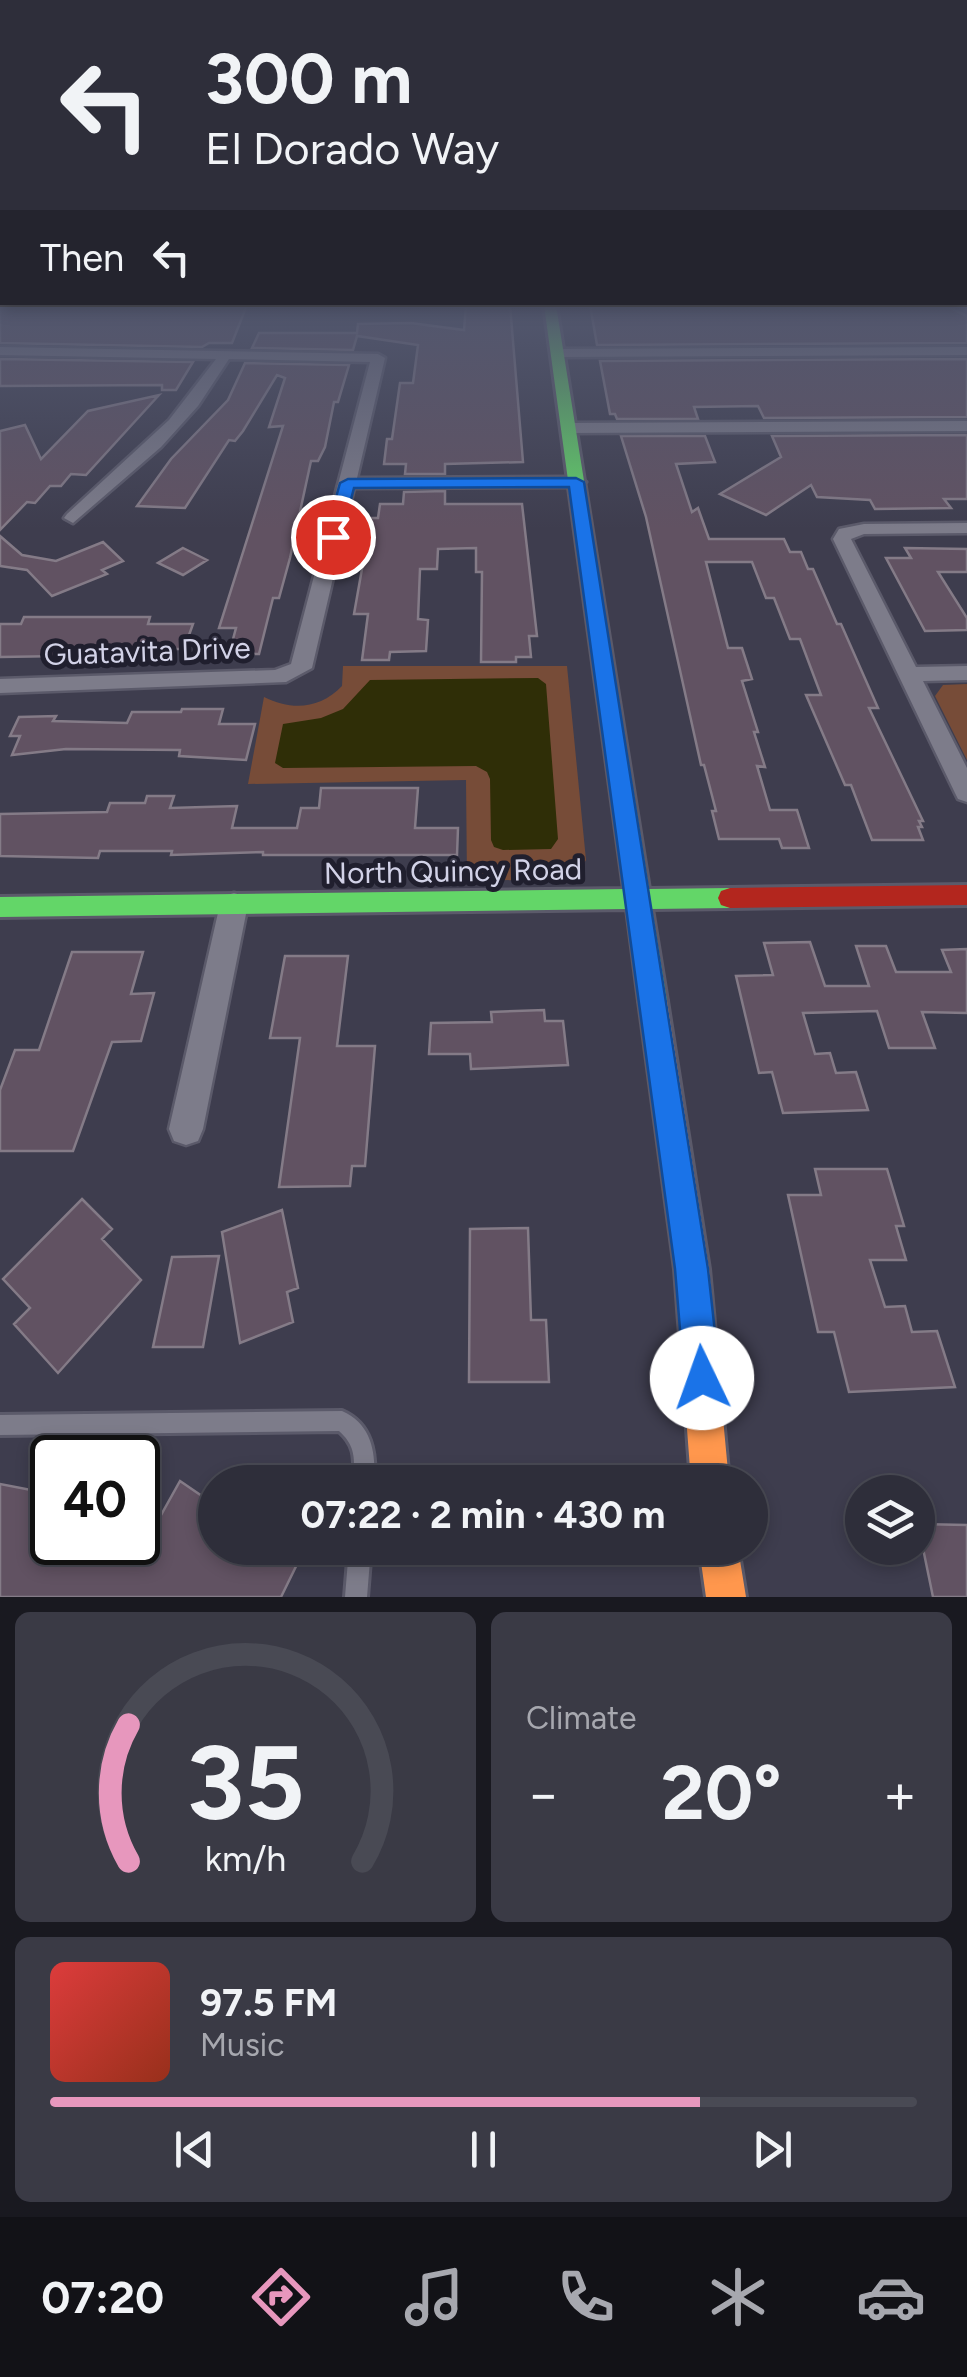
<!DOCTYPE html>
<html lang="en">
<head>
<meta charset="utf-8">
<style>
	:root { --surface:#2e2e3a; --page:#3a3a45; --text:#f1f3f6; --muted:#a7a8af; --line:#494a54; --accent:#e797bd }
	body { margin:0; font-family:Figtree,sans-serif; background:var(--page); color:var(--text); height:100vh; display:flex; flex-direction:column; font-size:38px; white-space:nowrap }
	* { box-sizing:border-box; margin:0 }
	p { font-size:32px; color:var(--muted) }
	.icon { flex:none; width:55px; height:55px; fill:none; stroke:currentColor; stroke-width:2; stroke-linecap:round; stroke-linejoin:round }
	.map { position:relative; height:1597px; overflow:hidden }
	.panel { display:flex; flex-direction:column; gap:15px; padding:15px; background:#191920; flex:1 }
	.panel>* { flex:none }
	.guide { position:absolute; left:0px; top:0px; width:968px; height:305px; box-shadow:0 5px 15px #0003,0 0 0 2px var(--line); background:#2e2e3a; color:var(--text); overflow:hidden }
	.tools { position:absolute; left:845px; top:1475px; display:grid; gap:20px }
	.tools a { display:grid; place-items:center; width:90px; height:90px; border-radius:50%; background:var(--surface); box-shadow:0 5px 15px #0003,0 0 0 2px var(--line); font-size:50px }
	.speed { position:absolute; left:30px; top:1435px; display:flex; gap:20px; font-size:50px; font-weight:700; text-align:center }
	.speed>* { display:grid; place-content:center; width:130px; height:130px; border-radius:50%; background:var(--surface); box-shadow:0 5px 15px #0003,0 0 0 2px var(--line); line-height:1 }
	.speed .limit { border:5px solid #111; border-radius:15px; background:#fff; color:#111 }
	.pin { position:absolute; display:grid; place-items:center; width:85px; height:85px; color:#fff; margin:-42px; border:5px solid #fff; border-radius:50%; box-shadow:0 2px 10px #0007 }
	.me { position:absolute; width:110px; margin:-55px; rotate:357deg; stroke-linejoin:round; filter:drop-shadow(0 0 8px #0008) }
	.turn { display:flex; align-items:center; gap:35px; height:210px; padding:0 40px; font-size:45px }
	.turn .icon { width:130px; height:130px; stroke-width:2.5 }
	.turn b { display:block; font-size:70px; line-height:85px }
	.then { display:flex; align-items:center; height:95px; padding:0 40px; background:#0003; gap:20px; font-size:38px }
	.big { font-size:75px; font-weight:700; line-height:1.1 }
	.panel .card { flex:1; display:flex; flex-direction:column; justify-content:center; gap:15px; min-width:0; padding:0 35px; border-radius:15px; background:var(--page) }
	.panel .dial { align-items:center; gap:0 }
	.dial svg { height:260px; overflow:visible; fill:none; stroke:var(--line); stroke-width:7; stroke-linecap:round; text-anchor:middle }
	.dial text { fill:var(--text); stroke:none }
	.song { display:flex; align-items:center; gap:30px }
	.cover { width:120px; height:120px; border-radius:15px; background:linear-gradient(135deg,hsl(0 70% 55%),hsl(10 70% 35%)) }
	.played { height:10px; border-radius:5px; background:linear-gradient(90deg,var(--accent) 75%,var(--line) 75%) }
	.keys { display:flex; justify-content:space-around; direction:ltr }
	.heat { display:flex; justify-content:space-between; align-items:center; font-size:55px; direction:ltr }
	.panel .tiles { flex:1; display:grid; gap:15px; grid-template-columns:1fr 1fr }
	.card:last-child { grid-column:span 2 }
	.trip { position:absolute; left:198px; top:1465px; width:570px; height:100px; border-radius:50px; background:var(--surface); box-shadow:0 5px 15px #0003,0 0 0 2px var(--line); font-weight:700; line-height:100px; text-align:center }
	.dock { display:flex; height:160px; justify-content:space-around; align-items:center; background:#121217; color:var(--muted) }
	.dock .icon { width:70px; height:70px }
	.dock .current { color:var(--accent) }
	.dock b { font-size:45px; color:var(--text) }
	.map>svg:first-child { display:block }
	.green { fill:#774c38 }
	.water { fill:#2f2e07 }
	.building { fill:#615262; stroke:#847b87; stroke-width:2.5 }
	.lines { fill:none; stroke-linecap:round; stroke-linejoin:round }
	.lane-casing { stroke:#5b5a6a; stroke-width:6 }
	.street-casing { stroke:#5b5a6a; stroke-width:5 }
	.fast-casing { stroke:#5b5a6a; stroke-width:6 }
	.slow-casing { stroke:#5b5a6a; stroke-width:6 }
	.jam-casing { stroke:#5b5a6a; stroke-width:6 }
	.lane { fill:#7d7c8a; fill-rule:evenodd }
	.street { fill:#7d7c8a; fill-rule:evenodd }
	.fast { fill:#63d668; fill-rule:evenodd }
	.slow { fill:#ff974d; fill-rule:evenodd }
	.jam { fill:#b3261e; fill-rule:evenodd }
	.route { fill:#1a73e8; stroke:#114b97; stroke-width:2.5 }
	.labels { text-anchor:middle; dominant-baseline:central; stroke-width:10; stroke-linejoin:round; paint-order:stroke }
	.street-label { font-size:30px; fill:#d2d2e7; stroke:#201f2e }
</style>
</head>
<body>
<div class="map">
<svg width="967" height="1597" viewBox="0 0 967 1597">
	<rect width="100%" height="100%" fill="#3e3d4e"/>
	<path class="green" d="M343,666h224l19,194 -9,14 -12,5 -98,2 -1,-101 -218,4 16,-87c28,14 56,12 78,-11z
		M967,684v76l-32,-64 8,-11z"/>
	<path class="water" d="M538,678l8,6 12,155 -7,10 -48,1 -9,-3 -3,-7 -1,-61 -3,-7 -11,-6 -193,2 -8,-5 8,-39 38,-6 22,-9 27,-29z"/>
	<path class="building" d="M0,305h247l-15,38h-23l-7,4 -202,-4z
		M466,305h44l13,157 -78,2v10h-40l1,-10h-22l3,-25h5l8,-56h13l5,-38 -61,-9 -4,14 -101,-2 7,-15h98l1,-9 53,-1 53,7z
		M590,305h354l23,11v27l-370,2z
		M0,359l193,3 -17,28h-14v-5l-162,1z
		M967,359v58l-203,1 -6,-12 -64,1 4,12h-81l-2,-5h-5l-10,-53z
		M245,363l104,2 -11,37h-4l-9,45 -7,14h-7l-21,97 -11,40h-6l-14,56h-30l7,-26h-17l64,-202 -14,1 16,-49 -8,-3 -34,56 -8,10 -6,-1 -44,68 -48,-2 34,-47 57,-59z
		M159,395l-73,80 -15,-1 -10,12h-11l-15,17 -8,-1 -27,28v-99l25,-6 16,34 47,-48z
		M967,435v64h-23l7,9 -76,1 -5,-9 -53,-3 -6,-12 -45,30 -46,-21 61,-37 -9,-21z
		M621,436h84l10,26 -39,2 16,48 6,-4 11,31h75l6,13h11l7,17h5l24,55h4l37,84h-9l54,113h-4l3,6h-4l5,13h-51l-21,-55h-6l-39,-90h15l-21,-56h-10l-16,-41h-8l-14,-36h-46l22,86h14l10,31 -10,2 16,51h-4l11,35 -8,-1 13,44h27l12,38h-27l-3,-9h-60l-7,-28h4l-12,-46h-3l-55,-248z
		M445,491v13h77l15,132h-8l2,21h-15v5h-35l1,-90h-6v-24l-38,1 -1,20h-17l-2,50 10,1 -2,31 -36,1 -1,8h-27l6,-46h-14l17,-96h7l2,-14h23l1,-12z
		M0,536l22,19 34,6 47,-19 20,19 -21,9 5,4 -55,22 -25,-26 -27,-4z
		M183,548l24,12 -24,15 -25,-12z
		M905,548l62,1v23h-29l29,46v12l-42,1 -39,-73h25z
		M24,617h126l-2,7h45l-9,25h-55l-2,6 -127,2v-33h21z
		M182,709h41l-4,15h36l-9,36 -67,-4 1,-6 -114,-1 -54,6 8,-19h-10l9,-19 37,-1 -3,5 74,2 5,-11h49z
		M321,788h97l-3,40h43l-1,27h-194v-3l-92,3 1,-4h-72l-2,7 -98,-2v-42l107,-2 3,-9h35l2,-7h27l-4,12 67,-2 -5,22h65l4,-20h18z
		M810,942l15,44h44l-13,-40h30l10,26h55l-9,-22 25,-1v64l-45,-1 13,36h-46l-12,-37 -74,2 12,41 15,-1 6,20 20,-1 12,38 -85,3 -11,-41 -13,1 -23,-97 37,-1 -9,-32z
		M72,952h71l-12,42 23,-1 -13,48 -29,1 -39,109h-73v-61l15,-40h24z
		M285,956h63l-11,90h38l-10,120h-13l-2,20 -71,1 21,-149h-30z
		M544,1010l1,11h18l5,44 -97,4 -1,-15h-41l2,-31 61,-1 -1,-10z
		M815,1169h72l17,57h-8l10,34h-36l15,47 20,-1 7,26 25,-1 18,56 -106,5 -15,-60h-16l-30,-137h33z
		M82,1199l30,30 -10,10 39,41 -83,93 -44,-49 16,-16 -27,-29z
		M282,1210l16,78 -11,4 6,30 -53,21 -18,-111z
		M528,1228l3,92h15l3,62h-80l1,-153z
		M219,1256l-16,91h-50l19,-90z
		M180,1481l35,24v43h90l-24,49h-281v-113l52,10v48h94z
		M918,1524l49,1v72h-34z"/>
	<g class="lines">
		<g class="lane-casing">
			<path id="lane" d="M342,1411c30,13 34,42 32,71h-20c0,-22 3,-35 -15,-51l-339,4v-20z
				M349,1548h22l-4,49h-22z"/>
		</g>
		<g class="street-casing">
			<path id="street" d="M0,347l378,7 7,4 -28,120 220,-1 9,5 -9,5 -223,1 -42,180 -26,14 -286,11v-14l275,-9 16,-6 79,-302 -141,-3 -31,47 -37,41 -88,76 -9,-5 3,-4 102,-94 47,-61 -216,-4z
				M967,347v8l-409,2 -7,-4 7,-4z
				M967,421v10l-398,2 -8,-5 8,-5z
				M967,523v10l-103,1 -13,5 65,128 51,-1v14l-44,1 44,87v34l-9,-3 -3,-6 -122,-254 6,-10 25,-5z
				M234,893l10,3 4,8 -45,225 -5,12 -12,4 -12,-4 -5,-12 51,-225 4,-8z"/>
		</g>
		<g class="fast-casing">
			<path id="fast" d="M544,305h12l93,584 81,-1 9,3 3,7 -3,7 -9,3 -78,1 15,92 -4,9 -10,3 -10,-3 -4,-9 -12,-92 -627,8v-20l624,-8z"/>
		</g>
		<g class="slow-casing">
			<path id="slow" d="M653,989l10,3 4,9 42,268 20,213h-38l-16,-213 -36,-268 4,-9z
				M699,1548h39l8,49h-40z"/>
		</g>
		<g class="jam-casing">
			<path id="jam" d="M967,885v20l-237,3 -9,-3 -3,-7 3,-7 9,-3z"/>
		</g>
		<use href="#lane" class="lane"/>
		<use href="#street" class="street"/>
		<use href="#fast" class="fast"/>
		<use href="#slow" class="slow"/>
		<use href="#jam" class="jam"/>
	</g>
	<linearGradient id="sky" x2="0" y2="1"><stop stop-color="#22222b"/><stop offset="0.58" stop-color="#52576e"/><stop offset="1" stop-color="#52576e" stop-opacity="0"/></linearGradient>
	<rect width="967" height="529" fill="url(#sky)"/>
	<path class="route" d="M576,478l8,4 124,787 12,109 -6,13 -12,5 -13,-5 -5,-13 -9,-109 -106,-782 -215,1 -13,49 -8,5 -8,-5 15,-54 8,-4z"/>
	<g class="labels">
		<g class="street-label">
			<text transform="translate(147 651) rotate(-2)">Guatavita Drive</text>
			<text transform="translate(453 871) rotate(-1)">North Quincy Road</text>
		</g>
	</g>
</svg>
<div class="tools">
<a><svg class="icon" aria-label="layers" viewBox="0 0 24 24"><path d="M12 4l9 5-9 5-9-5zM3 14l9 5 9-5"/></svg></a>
</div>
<div class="speed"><div class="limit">40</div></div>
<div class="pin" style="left:333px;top:537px;background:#d93025"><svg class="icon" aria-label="arrive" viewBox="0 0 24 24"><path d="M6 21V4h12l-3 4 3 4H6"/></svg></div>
<svg class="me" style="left:702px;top:1378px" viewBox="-20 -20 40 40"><circle r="19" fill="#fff"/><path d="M0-13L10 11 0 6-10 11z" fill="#1a73e8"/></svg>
<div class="trip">07:22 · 2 min · 430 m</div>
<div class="guide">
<div class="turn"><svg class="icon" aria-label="left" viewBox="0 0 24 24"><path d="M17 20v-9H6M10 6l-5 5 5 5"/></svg><div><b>300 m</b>El Dorado Way</div></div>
<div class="then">Then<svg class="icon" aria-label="left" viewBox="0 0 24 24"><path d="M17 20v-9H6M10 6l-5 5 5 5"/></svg></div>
</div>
</div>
<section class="panel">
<div class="tiles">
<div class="card dial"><svg viewBox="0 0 100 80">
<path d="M14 69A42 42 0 1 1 86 69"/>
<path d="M14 69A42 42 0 0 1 14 27" stroke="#e797bd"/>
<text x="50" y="56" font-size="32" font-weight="700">35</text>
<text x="50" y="72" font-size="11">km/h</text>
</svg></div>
<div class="card"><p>Climate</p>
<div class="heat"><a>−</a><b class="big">20°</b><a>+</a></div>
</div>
<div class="card">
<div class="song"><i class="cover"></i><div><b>97.5 FM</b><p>Music</p></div></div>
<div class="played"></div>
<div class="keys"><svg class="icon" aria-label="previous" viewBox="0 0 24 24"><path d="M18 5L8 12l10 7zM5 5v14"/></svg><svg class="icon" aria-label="pause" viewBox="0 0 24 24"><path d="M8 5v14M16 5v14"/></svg><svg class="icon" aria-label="next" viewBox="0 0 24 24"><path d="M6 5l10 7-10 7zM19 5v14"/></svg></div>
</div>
</div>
</section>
<nav class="dock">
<b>07:20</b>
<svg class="icon current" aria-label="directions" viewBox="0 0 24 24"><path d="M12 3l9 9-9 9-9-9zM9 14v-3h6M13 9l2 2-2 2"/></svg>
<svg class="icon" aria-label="music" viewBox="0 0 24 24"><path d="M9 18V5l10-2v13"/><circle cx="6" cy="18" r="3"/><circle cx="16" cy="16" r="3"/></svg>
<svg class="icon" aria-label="phone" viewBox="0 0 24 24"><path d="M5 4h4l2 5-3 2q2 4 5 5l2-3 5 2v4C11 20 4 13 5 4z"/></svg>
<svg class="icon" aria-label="climate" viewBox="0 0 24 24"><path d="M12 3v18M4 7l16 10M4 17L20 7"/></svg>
<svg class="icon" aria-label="car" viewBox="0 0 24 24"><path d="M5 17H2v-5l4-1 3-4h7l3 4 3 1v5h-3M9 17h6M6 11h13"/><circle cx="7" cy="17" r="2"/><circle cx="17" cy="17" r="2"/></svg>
</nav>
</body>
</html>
